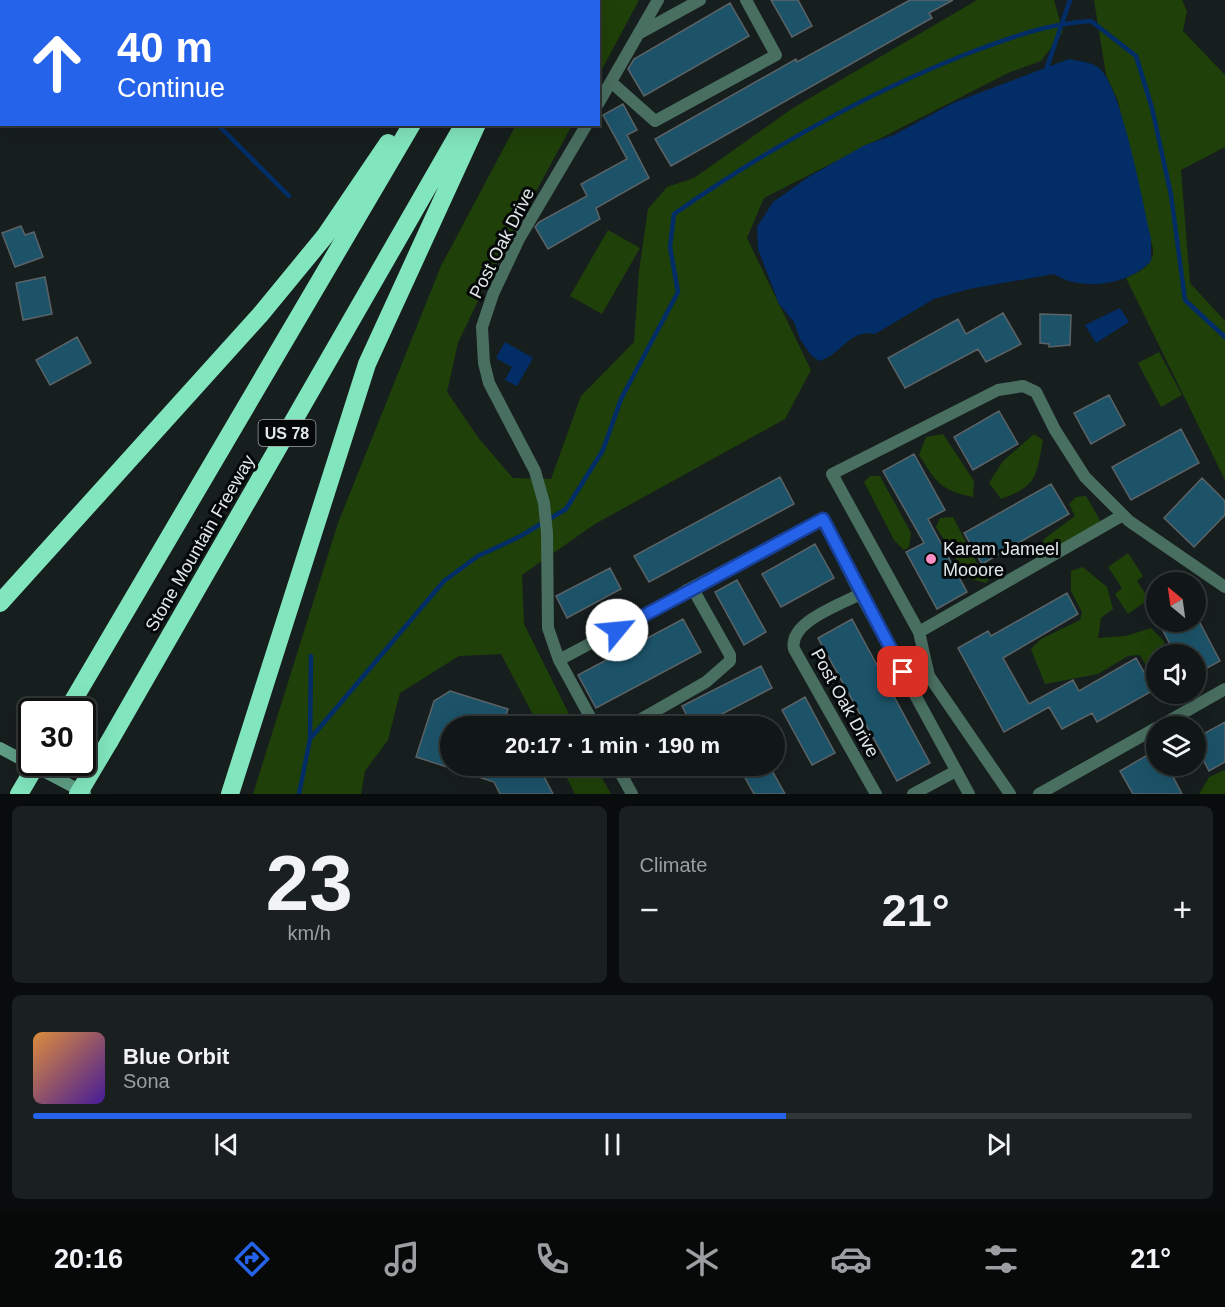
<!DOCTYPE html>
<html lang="en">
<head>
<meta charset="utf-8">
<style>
	:root { --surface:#111616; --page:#1a1f1f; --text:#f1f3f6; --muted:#9c9fa1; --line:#303535; --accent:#2563eb }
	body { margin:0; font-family:Arial,sans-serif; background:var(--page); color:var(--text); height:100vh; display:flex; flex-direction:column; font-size:22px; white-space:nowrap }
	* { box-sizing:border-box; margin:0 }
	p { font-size:20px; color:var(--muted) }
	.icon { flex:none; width:33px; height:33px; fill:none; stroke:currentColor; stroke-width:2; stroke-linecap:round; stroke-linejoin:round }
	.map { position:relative; height:794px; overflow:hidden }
	.side { display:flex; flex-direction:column; gap:12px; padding:12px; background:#090c0c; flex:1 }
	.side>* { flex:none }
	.guide { position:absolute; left:0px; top:0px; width:600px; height:126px; box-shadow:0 6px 24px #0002,0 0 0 2px var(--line); background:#2563eb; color:#fff; overflow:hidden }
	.needle { width:39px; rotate:331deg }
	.fabs { position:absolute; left:1146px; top:572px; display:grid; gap:12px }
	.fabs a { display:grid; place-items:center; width:60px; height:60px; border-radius:50%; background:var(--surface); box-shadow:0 6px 24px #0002,0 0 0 2px var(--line); font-size:30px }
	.speed { position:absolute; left:18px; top:698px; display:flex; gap:12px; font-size:30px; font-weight:700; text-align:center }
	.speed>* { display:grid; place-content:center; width:78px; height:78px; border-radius:50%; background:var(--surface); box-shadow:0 6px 24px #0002,0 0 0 2px var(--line); line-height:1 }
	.speed .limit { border:3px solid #111; border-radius:9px; background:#fff; color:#111 }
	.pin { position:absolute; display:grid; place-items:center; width:51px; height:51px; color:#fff; margin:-26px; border-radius:12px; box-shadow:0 3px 9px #0006 }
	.me { position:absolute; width:66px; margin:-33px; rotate:62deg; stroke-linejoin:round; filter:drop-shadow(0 0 4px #0008) }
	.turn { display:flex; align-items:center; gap:21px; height:126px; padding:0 18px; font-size:27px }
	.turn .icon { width:78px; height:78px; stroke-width:2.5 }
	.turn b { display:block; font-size:42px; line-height:51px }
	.big { font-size:45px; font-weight:700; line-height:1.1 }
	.side .card { flex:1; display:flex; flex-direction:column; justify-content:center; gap:9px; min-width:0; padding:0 21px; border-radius:9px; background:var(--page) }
	.side .dial { align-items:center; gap:0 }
	.dial b { font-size:78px; line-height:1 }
	.song { display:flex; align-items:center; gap:18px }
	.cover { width:72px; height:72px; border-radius:9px; background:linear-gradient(135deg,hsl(30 70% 55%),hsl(260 70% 35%)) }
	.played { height:6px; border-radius:3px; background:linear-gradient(90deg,var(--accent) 65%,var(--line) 65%) }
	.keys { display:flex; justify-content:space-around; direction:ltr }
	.heat { display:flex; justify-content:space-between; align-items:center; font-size:33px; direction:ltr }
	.side .tiles { flex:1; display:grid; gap:12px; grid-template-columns:1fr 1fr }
	.card:last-child { grid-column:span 2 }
	.trip { position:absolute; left:440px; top:716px; width:345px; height:60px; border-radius:30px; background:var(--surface); box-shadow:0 6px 24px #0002,0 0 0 2px var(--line); font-weight:700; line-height:60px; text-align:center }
	.tab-bar { display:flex; height:96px; justify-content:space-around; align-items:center; background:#070909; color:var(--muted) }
	.tab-bar .icon { width:42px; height:42px }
	.tab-bar .on { color:var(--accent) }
	.tab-bar b { font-size:27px; color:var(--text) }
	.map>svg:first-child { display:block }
	.green { fill:#1f4009 }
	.water { fill:#022d67 }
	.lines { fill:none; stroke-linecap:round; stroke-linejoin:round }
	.stream { stroke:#022d67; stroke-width:4.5 }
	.building { fill:#1c5369; stroke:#5c6367; stroke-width:1.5 }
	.street { stroke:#496f60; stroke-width:12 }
	.secondary { stroke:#609f86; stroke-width:12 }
	.highway { stroke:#81e6be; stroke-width:18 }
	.highway-bridge { stroke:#81e6be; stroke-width:18 }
	.route-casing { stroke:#184099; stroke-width:15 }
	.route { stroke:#2563eb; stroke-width:10 }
	.poi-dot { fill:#fb8fc5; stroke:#050808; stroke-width:2 }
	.labels { text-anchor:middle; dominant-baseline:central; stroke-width:6; stroke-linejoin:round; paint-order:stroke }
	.shield { fill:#050808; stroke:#a0a4a4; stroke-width:1.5 }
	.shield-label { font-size:16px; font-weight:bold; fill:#e2e7e7 }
	.street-label { font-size:18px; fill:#e2e7e7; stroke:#050808 }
	.poi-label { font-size:18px; fill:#e2e7e7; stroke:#050808; text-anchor:start }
</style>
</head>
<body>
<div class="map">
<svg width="1225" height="794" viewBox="0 0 1225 794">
	<rect width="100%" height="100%" fill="#171e1e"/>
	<path class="green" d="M582,0h57l-40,75 -1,-73z
		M977,0h77l9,32 -22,29 -33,12 -244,125 -17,40 64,132 -26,49 -190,105 -73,51 2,49 51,102h-36l-38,-72 -42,2 -59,37 -12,47 -23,31 -4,23h-108l85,-271 103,-257 75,-141h56l-87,161 -27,57 -11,49 33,48 33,38 38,1 30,-83 53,-54 5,-71 9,-62 19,-22 27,-9 99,-70z
		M1094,0h88l5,11 -4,20 42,44v72l-44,23 9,113 35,38v159l-99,-202c13,-6 28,-12 27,-29l-35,-148 -12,-26z
		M608,230l32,18 -38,66 -32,-18z
		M1159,352l23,43 -21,12 -23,-44z
		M943,434l31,47 -1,16c-33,-7 -36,-14 -54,-42l7,-18z
		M1034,434l9,6c-7,36 -5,46 -42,59l-12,-16 14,-22z
		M870,476h10l31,57 -2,14 -5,3 -10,-10 -30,-58z
		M1086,496l15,26 -52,30 -8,-4 3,-9 31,-23 -6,-12 7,-7z
		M953,517l25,48 11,4 4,4 -7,10 -18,-5 -32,-51 4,-9z
		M1128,553l15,23 -6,5 12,18 -21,15 -13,-20 7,-6 -14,-21z
		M1083,567l24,20 6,22 -12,9 -3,20 28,-2 25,-8 13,13 1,13h-9v29l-16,-28 -12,1 -30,18 -53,10 -14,-35 10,-10 39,-19 2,-8 -11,-21v-20z
		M560,765h35l16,29h-36z
		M1225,770v24h-26l10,-17z"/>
	<path class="water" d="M1069,59c10,2 24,3 31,10 22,20 43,135 51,169v23c-22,24 -69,31 -97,13l-85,15 -35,10 -59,35c-25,-6 -34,21 -56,27l-8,-6 -11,-16 -6,-17 -15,-18 -21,-55 -1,-22 16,-25 37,-26 55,-31 29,-10 59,-32z
		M1120,308l9,14 -33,21 -11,-18z
		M505,342l28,16 -16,28 -12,-6 7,-13 -16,-9z"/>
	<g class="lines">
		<path class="stream" d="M62,0l2,2
			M1047,67l23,-67
			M217,124l72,72
			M310,739l1,-83
			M299,794l11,-55 134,-158 34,-25 41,-19 47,-28 37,-59 18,-51 57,-107 -8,-45 4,-33c92,-64 191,-120 295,-161 40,-15 80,-30 122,-32l45,35 16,52 19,87 14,105 40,37"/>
	</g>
	<path class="building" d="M771,0h27l14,26 -20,11z
		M910,0h43l-24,13 3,5 -261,148 -16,-27 141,-80 1,3z
		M730,3l19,33 -105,60 -16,-27 6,-10z
		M623,104l14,26 -10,5 22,43 -53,30 4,11 -52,30 -13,-22 4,-5 48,-26 -6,-12 46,-25 -24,-44z
		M21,226l4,9 9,-3 9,25 -28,10 -13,-34z
		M45,277l7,37 -29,6 -7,-37z
		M1003,313l18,31 -35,18 -8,-13 -73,39 -17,-30 70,-39 8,15z
		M1040,314l31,1 -1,30 -21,2v-3l-9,-1z
		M77,337l14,26 -41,22 -14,-25z
		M1109,395l16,30 -34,19 -17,-31z
		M999,411l19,33 -45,26 -19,-33z
		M1181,429l18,34 -68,37 -19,-33z
		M914,454l31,56 -17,9 39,73 -30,17 -31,-57 18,-9 -41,-72z
		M780,477l14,27 -145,78 -15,-26z
		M1202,478l23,23v14l-31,32 -30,-29z
		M1051,484l18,30 -87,50 -18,-31z
		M815,544l19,34 -53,29 -19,-33z
		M610,568l11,21 -54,29 -11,-22z
		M737,580l29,52 -22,13 -29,-53z
		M1067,593l11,21 -75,44 26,46 44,-24 6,11 57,-33 18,32 -57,32 -5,-9 -30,16 -13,-22 -45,25 -46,-84 30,-17 3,5z
		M683,619l18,33 -105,56 -18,-33z
		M852,619l78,144 -33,18 -79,-143z
		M1158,621h41l21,40 -24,13v-20h-21z
		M761,666l11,22 -73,38h-26l15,-8 -6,-12z
		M450,691l58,18 -5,17h-53v39h88l15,29h-53l-6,-12 -78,-25 18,-56z
		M805,697l30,56 -23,12 -30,-55z
		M1225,722v40l-16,9 -13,-25v-8z
		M1156,750v15h11l15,29h-49l-13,-23z
		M738,765h31l16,29h-31z"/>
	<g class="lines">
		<path class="street" d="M263,0l1,2
			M348,2l1,-2
			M640,33l60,-33
			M611,82l44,39 121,-66 -30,-55
			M598,104l60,-104
			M587,124l-68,115 -26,55 -11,33 2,36 5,20 46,88 9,32 3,30 1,95 11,32 36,66
			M687,590l136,-71 37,75 109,200
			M860,594c-20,11 -72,28 -66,55l82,145
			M919,632l204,-117
			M559,660l115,-61 13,-9 7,1 36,64v6l-24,21 -77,44
			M1160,726l65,-37
			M616,765l16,29
			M913,794l43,-23
			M1010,794l-81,-118 -10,-44 -87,-158 166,-84 25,-4 13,6 19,38 30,47 44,44 96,66
			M1039,794l117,-66"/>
		<path class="secondary" d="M0,748l85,45"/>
		<path class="highway" d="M484,2l1,-2
			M535,2l1,-2
			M0,603l260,-288 65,-79 63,-93
			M67,711l345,-587
			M109,742l355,-618
			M230,794l137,-430 110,-240"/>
		<path class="highway-bridge" d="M19,794l19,-32
			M78,794l31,-52"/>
	</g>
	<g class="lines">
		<g class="route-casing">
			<path id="route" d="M617,630l206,-111 80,153"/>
		</g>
		<use href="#route" class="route"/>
	</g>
	<circle class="poi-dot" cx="931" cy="559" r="6"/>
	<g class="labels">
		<rect class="shield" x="258.5" y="420" width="57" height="26" rx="4.5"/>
		<g class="shield-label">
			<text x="287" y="433">US 78</text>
		</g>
		<g class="street-label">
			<text transform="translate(502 243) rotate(-63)">Post Oak Drive</text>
			<text transform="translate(200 543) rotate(-60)">Stone Mountain Freeway</text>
			<text transform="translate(845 703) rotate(61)">Post Oak Drive</text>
		</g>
		<g class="poi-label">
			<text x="943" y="549">Karam Jameel<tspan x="943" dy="21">Mooore</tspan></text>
		</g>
	</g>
</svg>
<div class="fabs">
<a><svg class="needle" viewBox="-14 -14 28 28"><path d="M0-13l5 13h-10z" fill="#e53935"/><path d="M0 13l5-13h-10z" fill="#9c9fa1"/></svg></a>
<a><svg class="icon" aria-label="sound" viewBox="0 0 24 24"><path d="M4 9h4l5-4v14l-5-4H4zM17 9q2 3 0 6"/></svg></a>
<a><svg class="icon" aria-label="layers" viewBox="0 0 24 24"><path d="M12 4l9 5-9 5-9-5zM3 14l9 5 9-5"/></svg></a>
</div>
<div class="speed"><div class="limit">30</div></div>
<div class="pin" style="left:903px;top:672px;background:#d93025"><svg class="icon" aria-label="arrive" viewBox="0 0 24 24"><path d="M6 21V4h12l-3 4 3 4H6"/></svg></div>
<svg class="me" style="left:617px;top:630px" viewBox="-20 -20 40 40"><circle r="19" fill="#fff"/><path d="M0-13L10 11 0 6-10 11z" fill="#2563eb"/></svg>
<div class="trip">20:17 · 1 min · 190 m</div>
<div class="guide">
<div class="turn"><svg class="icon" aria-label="ahead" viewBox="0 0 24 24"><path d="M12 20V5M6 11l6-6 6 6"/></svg><div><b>40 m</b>Continue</div></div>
</div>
</div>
<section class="side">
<div class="tiles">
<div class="card dial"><b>23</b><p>km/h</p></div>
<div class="card"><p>Climate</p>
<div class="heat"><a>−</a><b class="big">21°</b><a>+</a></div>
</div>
<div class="card">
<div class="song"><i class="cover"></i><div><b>Blue Orbit</b><p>Sona</p></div></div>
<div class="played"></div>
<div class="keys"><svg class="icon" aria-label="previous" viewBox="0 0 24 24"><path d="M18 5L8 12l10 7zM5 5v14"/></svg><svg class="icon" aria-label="pause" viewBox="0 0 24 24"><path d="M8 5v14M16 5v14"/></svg><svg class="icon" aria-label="next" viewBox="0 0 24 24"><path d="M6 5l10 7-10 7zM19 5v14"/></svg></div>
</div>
</div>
</section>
<nav class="tab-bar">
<b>20:16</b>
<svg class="icon on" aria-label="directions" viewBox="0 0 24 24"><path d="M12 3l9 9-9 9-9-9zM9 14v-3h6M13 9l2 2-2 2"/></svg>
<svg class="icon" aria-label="music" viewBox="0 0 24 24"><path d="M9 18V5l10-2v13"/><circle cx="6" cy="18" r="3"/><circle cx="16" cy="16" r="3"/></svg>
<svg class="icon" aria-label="phone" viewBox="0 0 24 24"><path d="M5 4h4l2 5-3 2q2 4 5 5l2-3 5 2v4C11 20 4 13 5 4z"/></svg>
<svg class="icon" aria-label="climate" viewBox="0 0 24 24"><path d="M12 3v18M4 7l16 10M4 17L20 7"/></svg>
<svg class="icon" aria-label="car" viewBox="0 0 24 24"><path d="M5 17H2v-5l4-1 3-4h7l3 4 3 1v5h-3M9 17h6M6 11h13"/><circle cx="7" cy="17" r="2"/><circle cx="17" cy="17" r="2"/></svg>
<svg class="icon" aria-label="filters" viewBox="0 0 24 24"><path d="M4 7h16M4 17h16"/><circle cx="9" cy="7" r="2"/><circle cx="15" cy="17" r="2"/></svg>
<b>21°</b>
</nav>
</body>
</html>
